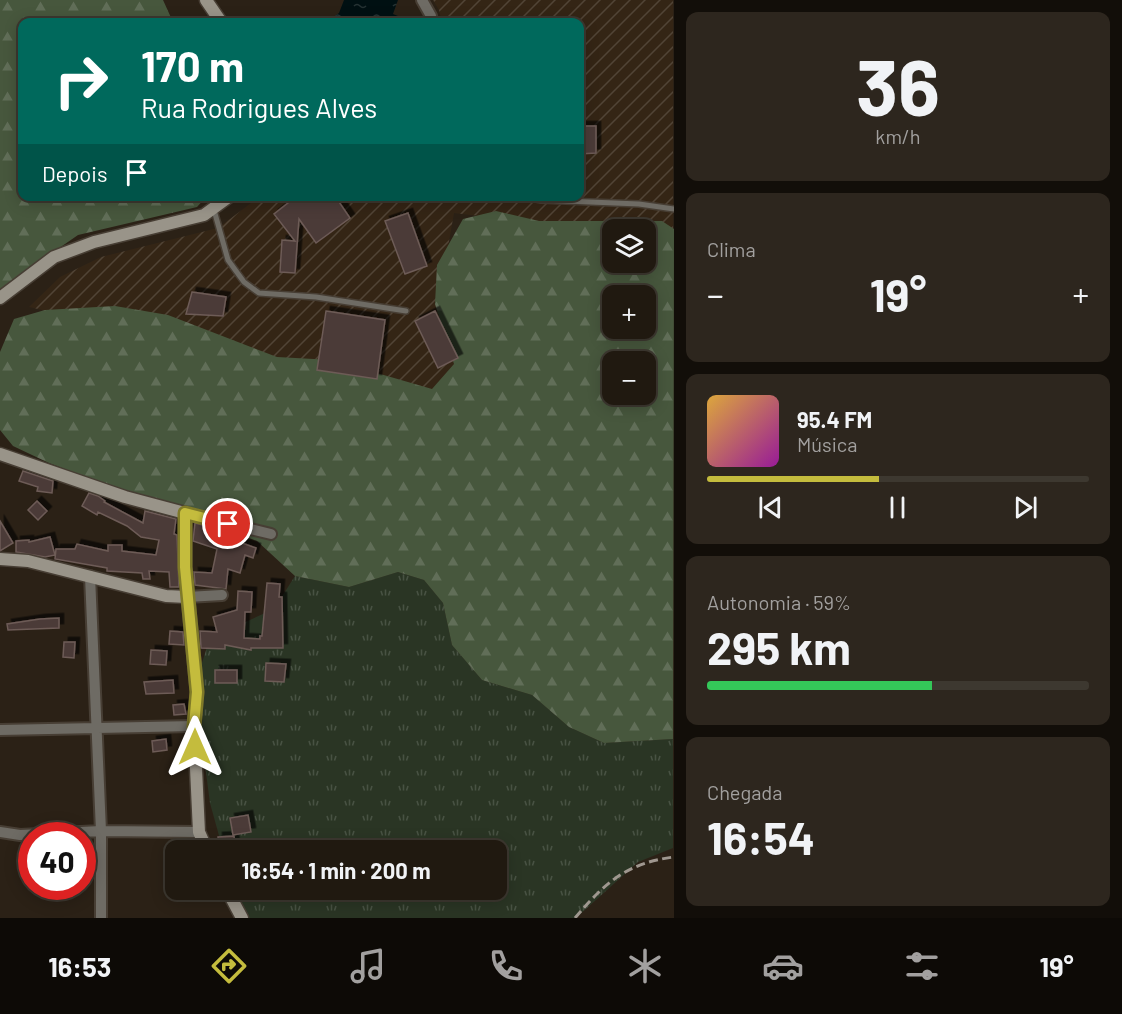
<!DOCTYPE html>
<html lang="pt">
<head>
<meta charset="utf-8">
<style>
	:root { --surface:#201910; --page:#2d261e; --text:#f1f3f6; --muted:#a2a09f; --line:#3d3830; --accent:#c4bc3d }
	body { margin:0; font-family:Barlow,sans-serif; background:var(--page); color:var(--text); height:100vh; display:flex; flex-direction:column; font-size:22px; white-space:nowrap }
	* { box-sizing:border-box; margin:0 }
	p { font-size:20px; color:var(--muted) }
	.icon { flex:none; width:33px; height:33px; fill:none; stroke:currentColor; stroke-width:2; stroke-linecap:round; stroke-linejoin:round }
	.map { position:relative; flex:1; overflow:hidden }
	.side { display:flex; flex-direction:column; gap:12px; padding:12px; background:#120e09; width:448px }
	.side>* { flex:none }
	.hud { position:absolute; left:18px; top:18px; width:566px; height:183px; border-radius:12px; box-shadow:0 3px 15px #0003,0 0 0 2px var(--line); background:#00695c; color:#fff; overflow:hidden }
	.controls { position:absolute; left:602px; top:219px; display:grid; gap:12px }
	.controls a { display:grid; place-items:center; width:54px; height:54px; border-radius:12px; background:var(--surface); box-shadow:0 3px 15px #0003,0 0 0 2px var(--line); font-size:30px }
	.speed { position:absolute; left:18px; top:822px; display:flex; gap:12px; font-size:30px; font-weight:700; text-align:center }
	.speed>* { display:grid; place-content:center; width:78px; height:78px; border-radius:50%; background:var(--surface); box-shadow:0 3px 15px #0003,0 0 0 2px var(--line); line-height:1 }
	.speed .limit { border:9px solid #d22; background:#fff; color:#111 }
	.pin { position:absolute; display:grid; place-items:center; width:51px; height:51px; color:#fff; margin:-26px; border:3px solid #fff; border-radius:50%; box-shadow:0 2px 6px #0007 }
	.me { position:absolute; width:66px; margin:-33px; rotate:0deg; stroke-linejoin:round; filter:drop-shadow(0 0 4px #0008) }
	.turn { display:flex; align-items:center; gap:21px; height:126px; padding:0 24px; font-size:27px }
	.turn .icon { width:78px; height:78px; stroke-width:2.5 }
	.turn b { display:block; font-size:42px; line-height:51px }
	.then { display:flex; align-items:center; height:57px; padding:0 24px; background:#0003; gap:12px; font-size:22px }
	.big { font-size:45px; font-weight:700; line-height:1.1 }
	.side .card { flex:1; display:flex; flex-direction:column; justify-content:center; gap:9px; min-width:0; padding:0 21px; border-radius:12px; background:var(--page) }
	.side .dial { align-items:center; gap:0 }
	.dial b { font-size:78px; line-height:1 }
	.song { display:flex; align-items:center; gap:18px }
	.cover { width:72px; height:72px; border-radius:9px; background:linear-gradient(135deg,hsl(40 70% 55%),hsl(300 70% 35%)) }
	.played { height:6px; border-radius:3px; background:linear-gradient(90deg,var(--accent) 45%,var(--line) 45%) }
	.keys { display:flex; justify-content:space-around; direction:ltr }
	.heat { display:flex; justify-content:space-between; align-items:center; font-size:33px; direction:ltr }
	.charge { height:9px; border-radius:4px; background:linear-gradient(90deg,#34c759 59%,var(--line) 0) }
	.trip { position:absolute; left:165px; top:840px; width:342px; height:60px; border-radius:12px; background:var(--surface); box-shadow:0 3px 15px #0003,0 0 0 2px var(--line); font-weight:700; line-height:60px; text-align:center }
	.tabs { display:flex; height:96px; justify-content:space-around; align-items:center; background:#0d0a06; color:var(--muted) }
	.tabs .icon { width:42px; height:42px }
	.tabs .current { color:var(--accent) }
	.tabs b { font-size:27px; color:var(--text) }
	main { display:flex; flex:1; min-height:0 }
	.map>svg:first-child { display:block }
	.industrial { fill:url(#industrial-furrows) }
	.grass { fill:url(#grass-tufts) }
	.forest { fill:url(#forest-firs); fill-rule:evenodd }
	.water { fill:url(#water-ripples) }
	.building { fill:#4c3b38; stroke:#6d5b57; stroke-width:1.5; filter:url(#shadow) }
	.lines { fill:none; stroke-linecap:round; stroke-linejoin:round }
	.lane-casing { stroke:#473e34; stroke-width:8 }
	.street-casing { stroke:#473e34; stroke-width:14 }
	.secondary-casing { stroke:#473e34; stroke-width:15 }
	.lane { stroke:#6e6b64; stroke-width:5 }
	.street { stroke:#6e6b64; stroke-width:10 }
	.secondary { stroke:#999489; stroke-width:12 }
	.rail { stroke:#9f978f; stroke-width:3; stroke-dasharray:9 4.5; stroke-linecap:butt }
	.route-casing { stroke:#7f7a28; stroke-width:15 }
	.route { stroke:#c4bc3d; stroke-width:10 }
</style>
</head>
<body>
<main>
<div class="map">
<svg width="674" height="918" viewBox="0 0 674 918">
	<defs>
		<pattern id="industrial-furrows" width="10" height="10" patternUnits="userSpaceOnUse" patternTransform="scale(1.5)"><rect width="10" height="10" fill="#342515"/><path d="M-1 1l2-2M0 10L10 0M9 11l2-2" fill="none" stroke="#514436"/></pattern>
		<pattern id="grass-tufts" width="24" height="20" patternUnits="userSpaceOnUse" patternTransform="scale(1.5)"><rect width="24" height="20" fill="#2a3524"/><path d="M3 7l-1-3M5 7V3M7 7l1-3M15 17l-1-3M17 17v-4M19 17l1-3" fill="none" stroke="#485243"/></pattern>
		<pattern id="forest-firs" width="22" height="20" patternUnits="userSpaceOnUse" patternTransform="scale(1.5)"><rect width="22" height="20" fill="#47573d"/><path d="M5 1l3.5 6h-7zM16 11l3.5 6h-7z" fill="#616e58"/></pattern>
		<pattern id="water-ripples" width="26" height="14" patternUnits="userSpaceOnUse" patternTransform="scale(1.5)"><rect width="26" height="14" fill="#001012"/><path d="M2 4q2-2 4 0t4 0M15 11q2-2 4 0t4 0" fill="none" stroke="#253233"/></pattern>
		<filter id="shadow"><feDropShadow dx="4.5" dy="-4.5" stdDeviation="0" flood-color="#0009"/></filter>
	</defs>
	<rect width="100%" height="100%" fill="#2b2116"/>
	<path class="industrial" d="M433,0h240v251l-28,-21h-33v1l-158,-18 -15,85 53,114 -463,-105 31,-30 41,-20 117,-29 41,-31 320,-1v-174h-137l-3,-12z"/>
	<path class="grass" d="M398,572l26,8 19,23 9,42 30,35 50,15 37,32 35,16 69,-4v109l-35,14 -62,56h-331l-11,-28h262v-40h-273l-13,-47 -10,-76v-58l10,-31 64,-29 21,-33 54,11z"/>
	<path class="forest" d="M0,0h163l10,22h-151v174l184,1 -9,10 -119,28 -75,52 -3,5z
		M496,211l43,10h123l12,8 -1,510 -69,4 -35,-16 -37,-32 -50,-15 -30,-35 -9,-42 -19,-23 -26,-8 -49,15 -54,-11 -38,-35 -208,-78 -36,-17 -13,-16v-78l14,-33 31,-9 70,-4 53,9 109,42 55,3 100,29 22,-25 -19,-60 2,-39 26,-46zM612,230h33v32h-33zM612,296h33v32h-33zM612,362h33v32h-33z"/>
	<path class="water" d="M344,0h54l-5,14 20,8h-87l13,-9z"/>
	<path class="building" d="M579,126h17v27l-17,1z
		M297,196h38l15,22 -34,25 -17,-24 -4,54 -15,-1 2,-32 13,1 -21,-27z
		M408,213l19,53 -22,8 -20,-53z
		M192,292l34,5 -3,19 -37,-2z
		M326,311l59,9 -8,59 -60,-9z
		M435,311l23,47 -20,10 -23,-47z
		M23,471l30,10 -1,12 -15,-2 1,-4 -19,-6z
		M89,493l9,3 7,5 -1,1 39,21 2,-12 31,8 -2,15 3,1 2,52h-9l-1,-15 -20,-1 1,8h-7l-1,-6 -35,-2v-3l-52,-9 1,-10h19l2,-5 31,7v-6h14v6l34,4 3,-15 -18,-3 -14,-11 -29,-14 -1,3 -15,-9z
		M37,501l10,10 -9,9 -10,-10z
		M0,521l13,22 -13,8z
		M195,523l39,10 -3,6 25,9 -3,10 -8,-3 -5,18 -12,-4 -2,20 -31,-4 -1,-13 18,1 5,-24 -24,-8z
		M50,537l5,18 -10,2 -29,-5v-11l13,-1v2z
		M267,583l13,1 -1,13h3l1,51h-32v2l-26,-5v4l-24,-1 -1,-17 17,1 -4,-15 24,-7 1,-19 14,1 -1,20h-6l-1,26 16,1v-3h2z
		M59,618v10l-51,2 -1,-6 33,-5z
		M170,631l13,1 1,13 -15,-1z
		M64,642h11l-1,16 -11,-1z
		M151,650l16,1 -1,14 -16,-1z
		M266,663l20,1 -2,18 -19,-1z
		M215,670h22v13h-22z
		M173,680l1,13 -28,1 -2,-12z
		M184,704l2,10 -12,1 -1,-10z
		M166,739l1,11 -14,2 -1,-11z
		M248,815l3,17 -18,3 -3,-17z
		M234,836l1,14h-16l-1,-13z"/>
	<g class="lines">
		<g class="lane-casing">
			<path id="lane" d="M521,196l20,4 98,4 35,5
				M214,210l14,50 16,22 15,11 57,4 90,14"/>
		</g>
		<g class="street-casing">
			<path id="street" d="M422,0l9,16v6
				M185,513l86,21
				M90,576l11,255v87
				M187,597l35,-2
				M0,730l194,-4
				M0,832l20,3 81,-4 98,1"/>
		</g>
		<g class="secondary-casing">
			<path id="secondary" d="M206,0l15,22
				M0,298l54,-41 40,-15 110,-27 26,-19
				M0,454l125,43 60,16v54l12,125 -3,34 5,106 8,18
				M0,559l28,2 138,35 21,1
				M227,890l15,28"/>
		</g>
		<use href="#lane" class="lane"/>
		<use href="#street" class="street"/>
		<use href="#secondary" class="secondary"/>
		<path class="rail" d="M575,918c30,-35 51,-55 99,-61"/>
	</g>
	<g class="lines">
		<g class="route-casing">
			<path id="route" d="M195,747l-1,-21 3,-34 -12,-125v-54l43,11"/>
		</g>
		<use href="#route" class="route"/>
	</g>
</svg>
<div class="controls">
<a><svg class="icon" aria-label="layers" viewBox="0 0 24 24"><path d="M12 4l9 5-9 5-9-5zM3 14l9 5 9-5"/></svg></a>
<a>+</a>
<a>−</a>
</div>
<div class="speed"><div class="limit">40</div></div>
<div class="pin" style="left:228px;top:524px;background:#d93025"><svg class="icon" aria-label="arrive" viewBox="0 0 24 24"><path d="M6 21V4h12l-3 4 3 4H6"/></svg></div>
<svg class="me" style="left:195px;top:747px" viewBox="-20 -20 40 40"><path d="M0-17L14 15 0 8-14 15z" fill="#c4bc3d" stroke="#fff" stroke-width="4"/></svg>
<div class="trip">16:54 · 1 min · 200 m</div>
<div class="hud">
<div class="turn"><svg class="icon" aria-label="right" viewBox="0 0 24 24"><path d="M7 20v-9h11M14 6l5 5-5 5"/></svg><div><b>170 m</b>Rua Rodrigues Alves</div></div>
<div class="then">Depois<svg class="icon" aria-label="arrive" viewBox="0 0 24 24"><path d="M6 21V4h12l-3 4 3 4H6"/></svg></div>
</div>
</div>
<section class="side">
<div class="card dial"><b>36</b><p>km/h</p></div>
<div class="card"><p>Clima</p>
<div class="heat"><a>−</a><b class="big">19°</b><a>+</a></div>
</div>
<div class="card">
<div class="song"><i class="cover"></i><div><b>95.4 FM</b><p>Música</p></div></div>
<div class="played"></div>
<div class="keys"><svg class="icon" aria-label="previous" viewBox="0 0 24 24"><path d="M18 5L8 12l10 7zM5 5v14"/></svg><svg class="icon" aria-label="pause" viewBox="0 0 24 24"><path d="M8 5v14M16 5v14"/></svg><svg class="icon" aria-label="next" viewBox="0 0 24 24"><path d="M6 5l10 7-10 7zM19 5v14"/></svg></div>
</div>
<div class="card"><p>Autonomia · 59%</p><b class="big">295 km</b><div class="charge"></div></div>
<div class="card"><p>Chegada</p><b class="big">16:54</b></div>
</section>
</main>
<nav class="tabs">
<b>16:53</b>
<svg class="icon current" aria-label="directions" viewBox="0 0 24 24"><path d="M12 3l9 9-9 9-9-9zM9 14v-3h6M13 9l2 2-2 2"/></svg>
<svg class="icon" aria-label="music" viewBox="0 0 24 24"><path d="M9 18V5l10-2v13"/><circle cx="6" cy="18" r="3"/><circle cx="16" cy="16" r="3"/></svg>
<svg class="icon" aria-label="phone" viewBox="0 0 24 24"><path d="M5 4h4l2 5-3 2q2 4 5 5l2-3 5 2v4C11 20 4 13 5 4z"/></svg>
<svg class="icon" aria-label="climate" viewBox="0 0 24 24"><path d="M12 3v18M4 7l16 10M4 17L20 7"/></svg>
<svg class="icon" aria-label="car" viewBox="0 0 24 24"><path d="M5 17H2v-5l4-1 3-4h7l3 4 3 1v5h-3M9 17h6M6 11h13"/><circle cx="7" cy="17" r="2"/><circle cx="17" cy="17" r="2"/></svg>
<svg class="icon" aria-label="filters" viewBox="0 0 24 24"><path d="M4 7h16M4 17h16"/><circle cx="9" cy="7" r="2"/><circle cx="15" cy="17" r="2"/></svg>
<b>19°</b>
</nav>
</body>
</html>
